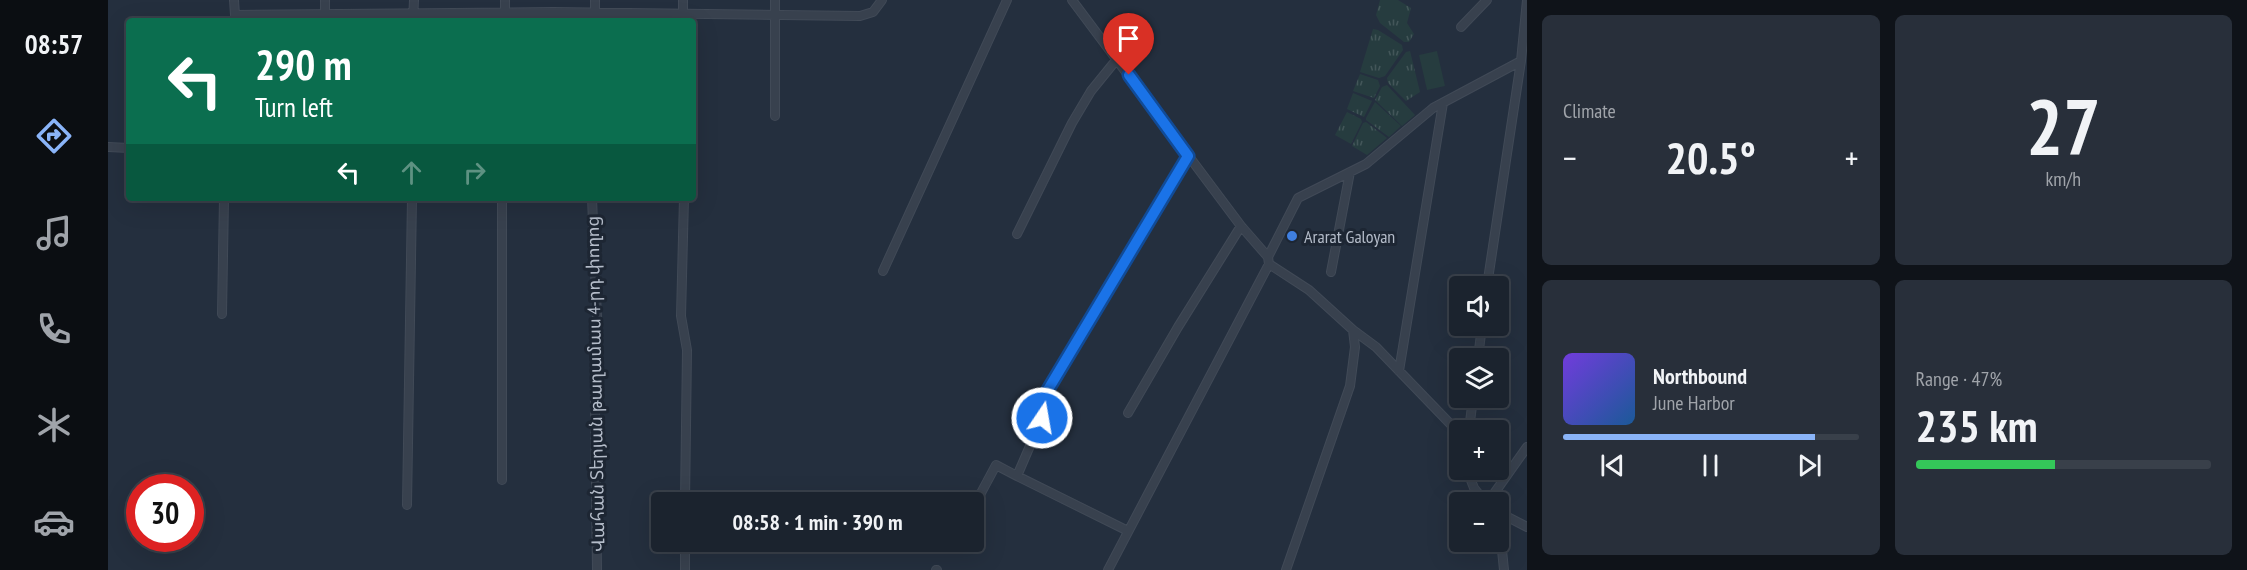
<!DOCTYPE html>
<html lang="en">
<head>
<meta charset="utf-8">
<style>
	:root { --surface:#1b232e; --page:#282f3a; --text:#f1f3f6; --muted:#a0a4aa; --line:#39404a; --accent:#8ab4f8 }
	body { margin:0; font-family:"PT Sans Narrow","Noto Sans Armenian",sans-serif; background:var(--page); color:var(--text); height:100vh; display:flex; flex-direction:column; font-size:22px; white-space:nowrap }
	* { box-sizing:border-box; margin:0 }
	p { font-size:20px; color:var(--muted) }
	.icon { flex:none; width:33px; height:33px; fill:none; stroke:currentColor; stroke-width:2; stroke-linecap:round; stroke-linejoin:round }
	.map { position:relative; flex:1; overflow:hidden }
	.details { display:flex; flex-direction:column; gap:15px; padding:15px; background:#0f1319; width:720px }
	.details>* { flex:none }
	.guide { position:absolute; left:18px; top:18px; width:570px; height:183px; border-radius:6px; box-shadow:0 6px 24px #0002,0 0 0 2px var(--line); background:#0b6e4f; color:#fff; overflow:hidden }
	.buttons { position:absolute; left:1341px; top:276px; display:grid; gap:12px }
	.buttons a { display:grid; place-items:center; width:60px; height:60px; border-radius:6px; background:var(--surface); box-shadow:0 6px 24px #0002,0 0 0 2px var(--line); font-size:30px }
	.speed { position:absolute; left:18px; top:474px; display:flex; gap:12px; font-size:30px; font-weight:700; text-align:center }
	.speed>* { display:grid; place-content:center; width:78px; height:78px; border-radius:50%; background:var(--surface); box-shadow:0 6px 24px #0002,0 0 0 2px var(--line); line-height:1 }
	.speed .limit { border:9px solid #d22; background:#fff; color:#111 }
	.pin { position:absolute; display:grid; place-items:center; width:51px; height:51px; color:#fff; margin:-62px -26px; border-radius:50% 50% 50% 0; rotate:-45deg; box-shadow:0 0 6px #0007 }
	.pin .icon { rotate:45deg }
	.me { position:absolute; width:66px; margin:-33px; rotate:12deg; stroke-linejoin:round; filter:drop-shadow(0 0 4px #0008) }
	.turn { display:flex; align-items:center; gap:21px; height:126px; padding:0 30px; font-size:27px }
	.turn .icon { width:78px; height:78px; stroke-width:2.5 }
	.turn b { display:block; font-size:42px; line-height:51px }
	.lanes { display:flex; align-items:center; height:57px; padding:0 30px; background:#0003; justify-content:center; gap:30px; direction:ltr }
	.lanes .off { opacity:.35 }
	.big { font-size:45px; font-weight:800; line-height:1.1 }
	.details .card { flex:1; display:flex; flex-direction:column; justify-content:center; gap:9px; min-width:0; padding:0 21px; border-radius:9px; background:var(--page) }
	.details .dial { align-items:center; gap:0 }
	.dial b { font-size:78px; line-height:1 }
	.song { display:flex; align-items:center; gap:18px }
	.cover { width:72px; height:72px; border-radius:9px; background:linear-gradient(135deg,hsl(260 70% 55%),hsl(210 70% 35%)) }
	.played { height:6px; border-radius:3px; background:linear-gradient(90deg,var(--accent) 85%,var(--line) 85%) }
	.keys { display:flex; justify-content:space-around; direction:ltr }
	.heat { display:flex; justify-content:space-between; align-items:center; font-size:33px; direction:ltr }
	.charge { height:9px; border-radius:4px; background:linear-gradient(90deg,#34c759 47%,var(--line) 0) }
	.details .tiles { flex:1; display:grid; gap:15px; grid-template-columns:repeat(2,1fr) }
	.trip { position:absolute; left:543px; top:492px; width:333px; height:60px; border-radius:6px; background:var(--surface); box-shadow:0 6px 24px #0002,0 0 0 2px var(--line); font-weight:800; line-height:60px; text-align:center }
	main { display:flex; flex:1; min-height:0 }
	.dock { display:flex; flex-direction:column; width:108px; justify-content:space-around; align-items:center; background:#0b0e12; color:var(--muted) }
	.dock .icon { width:42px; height:42px }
	.dock .current { color:var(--accent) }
	.dock b { font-size:27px; color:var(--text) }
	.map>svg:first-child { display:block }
	.grass { fill:url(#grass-tufts) }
	.garden { fill:#263c3f }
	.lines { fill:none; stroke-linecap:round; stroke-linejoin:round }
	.minor-casing { stroke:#414a57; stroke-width:10 }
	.minor { stroke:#38414e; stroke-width:8 }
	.route-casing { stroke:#114b97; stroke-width:15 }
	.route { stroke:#1a73e8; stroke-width:10 }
	.shop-dot { fill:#3f7fe0; stroke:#1d2633; stroke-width:2 }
	.labels { text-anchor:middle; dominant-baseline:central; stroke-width:6; stroke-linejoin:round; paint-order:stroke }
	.poi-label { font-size:18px; fill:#b4bcc9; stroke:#1d2633; text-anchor:start }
	.street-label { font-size:18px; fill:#b4bcc9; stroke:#1d2633 }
</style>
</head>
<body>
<main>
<nav class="dock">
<b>08:57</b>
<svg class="icon current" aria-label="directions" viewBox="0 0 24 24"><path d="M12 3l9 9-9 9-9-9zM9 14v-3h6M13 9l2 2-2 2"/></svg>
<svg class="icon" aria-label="music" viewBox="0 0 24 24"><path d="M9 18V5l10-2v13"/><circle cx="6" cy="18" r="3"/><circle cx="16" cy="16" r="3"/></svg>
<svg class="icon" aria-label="phone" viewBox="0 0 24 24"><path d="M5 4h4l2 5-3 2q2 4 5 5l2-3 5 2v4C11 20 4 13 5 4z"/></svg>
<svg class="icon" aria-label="climate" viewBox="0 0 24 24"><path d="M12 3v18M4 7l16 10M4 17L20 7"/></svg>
<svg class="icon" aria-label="car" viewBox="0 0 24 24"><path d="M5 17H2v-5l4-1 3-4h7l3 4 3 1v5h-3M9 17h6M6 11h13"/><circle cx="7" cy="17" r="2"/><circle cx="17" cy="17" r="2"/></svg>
</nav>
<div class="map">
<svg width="1419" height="570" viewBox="0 0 1419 570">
	<defs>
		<pattern id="grass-tufts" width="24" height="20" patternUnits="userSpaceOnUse" patternTransform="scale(1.5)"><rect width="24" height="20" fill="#263c3f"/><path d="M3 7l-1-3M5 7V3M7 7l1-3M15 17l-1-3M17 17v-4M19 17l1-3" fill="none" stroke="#435659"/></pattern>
	</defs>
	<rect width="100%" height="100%" fill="#242f3e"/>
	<path class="grass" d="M1272,0h18l13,8 -4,15 7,11 -5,8h-5l-24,-19 -4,-8z
		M1265,29l5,1 24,15 1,5 -18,26 -6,2 -19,-6z
		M1302,51l10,41 -14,9 -18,-18 -1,-5 19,-26z
		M1252,74l18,6 2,6 -6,12 -21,-7z
		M1279,85l28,30 -13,11 -27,-26 7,-13z
		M1245,93l19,8 -8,16 -17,-8z
		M1267,102l26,24 -12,11 -23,-17v-2z
		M1239,112l14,7 1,3 -11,22 -16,-9z
		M1258,122l21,16 -20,17 -15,-9 11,-23z"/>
	<path class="garden" d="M1329,51l8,35 -18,4 -8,-35z"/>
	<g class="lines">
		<g class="minor-casing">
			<path id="minor" d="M126,0l1,15 318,-3 307,4 13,-4 9,-12
				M964,0l169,226 27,31
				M217,21v-21
				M305,21l1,-21
				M397,21v-21
				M487,21v-21
				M575,21v-21
				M1353,27l26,-27
				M667,116v-116
				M0,147l21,1
				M484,198l5,120 -2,83 2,169
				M576,198l-3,118 6,34 -2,152
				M909,234l55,-111 19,-32 26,-32
				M1161,264l40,26 44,40 2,17 -5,39 -64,184
				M775,271l124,-271
				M1223,272l19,-100
				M1379,286l34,-225 6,-61
				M114,314l2,-116
				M1245,330l23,17 84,87
				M1370,358l4,-32
				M1291,371l44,-268
				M1020,413l50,-86 63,-101
				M1361,430l4,-32
				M1359,470l7,18 11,14
				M909,476l111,55
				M394,480v-282
				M1380,502l39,-55
				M299,505l5,-307
				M866,506l22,-41 21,11 25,-58 1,-20 145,-242
				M1390,512l29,15
				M1396,515l-4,15 4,40
				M577,570v-28
				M828,570h1
				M1000,570l161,-306 -1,-7 30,-59 68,-34 67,-56 88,-47"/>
		</g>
		<use href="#minor" class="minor"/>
	</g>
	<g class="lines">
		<g class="route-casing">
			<path id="route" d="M934,418l1,-20 145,-242 -59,-81"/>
		</g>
		<use href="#route" class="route"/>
	</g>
	<circle class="shop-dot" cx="1184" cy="236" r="6"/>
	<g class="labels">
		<g class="poi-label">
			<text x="1196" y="236">Ararat Galoyan</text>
		</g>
		<g class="street-label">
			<text transform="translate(487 384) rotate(-91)">Վահան Տերյան թաղամաս 4-րդ փողոց</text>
		</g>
	</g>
</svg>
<div class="buttons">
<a><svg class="icon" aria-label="sound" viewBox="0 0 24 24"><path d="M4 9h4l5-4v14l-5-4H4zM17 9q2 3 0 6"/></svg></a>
<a><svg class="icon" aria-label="layers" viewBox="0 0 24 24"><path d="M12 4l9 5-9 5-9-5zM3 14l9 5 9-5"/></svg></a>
<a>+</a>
<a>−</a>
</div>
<div class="speed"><div class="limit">30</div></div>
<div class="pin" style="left:1021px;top:75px;background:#d93025"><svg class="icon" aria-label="arrive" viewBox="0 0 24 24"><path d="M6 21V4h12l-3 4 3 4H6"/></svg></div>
<svg class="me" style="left:934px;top:418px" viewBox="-20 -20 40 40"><circle r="17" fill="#1a73e8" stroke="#fff" stroke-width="3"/><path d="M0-11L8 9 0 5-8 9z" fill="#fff"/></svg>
<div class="trip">08:58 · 1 min · 390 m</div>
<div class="guide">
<div class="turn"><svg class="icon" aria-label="left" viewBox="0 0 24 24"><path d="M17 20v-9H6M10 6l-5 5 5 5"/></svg><div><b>290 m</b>Turn left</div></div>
<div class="lanes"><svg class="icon" aria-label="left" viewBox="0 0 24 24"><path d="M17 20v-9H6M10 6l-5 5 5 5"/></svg><svg class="icon off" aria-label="ahead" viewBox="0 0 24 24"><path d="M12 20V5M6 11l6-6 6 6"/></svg><svg class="icon off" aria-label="right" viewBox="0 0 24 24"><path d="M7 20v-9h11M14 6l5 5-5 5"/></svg></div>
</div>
</div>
<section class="details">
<div class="tiles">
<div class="card"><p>Climate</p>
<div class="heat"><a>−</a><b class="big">20.5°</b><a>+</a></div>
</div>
<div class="card dial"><b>27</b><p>km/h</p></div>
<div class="card">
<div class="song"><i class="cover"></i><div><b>Northbound</b><p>June Harbor</p></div></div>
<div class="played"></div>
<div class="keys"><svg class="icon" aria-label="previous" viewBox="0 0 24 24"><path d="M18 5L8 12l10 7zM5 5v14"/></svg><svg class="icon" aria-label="pause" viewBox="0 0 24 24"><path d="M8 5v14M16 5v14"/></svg><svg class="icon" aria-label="next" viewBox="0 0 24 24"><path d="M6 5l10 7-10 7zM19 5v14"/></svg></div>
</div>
<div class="card"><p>Range · 47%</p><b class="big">235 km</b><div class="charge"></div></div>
</div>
</section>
</main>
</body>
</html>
